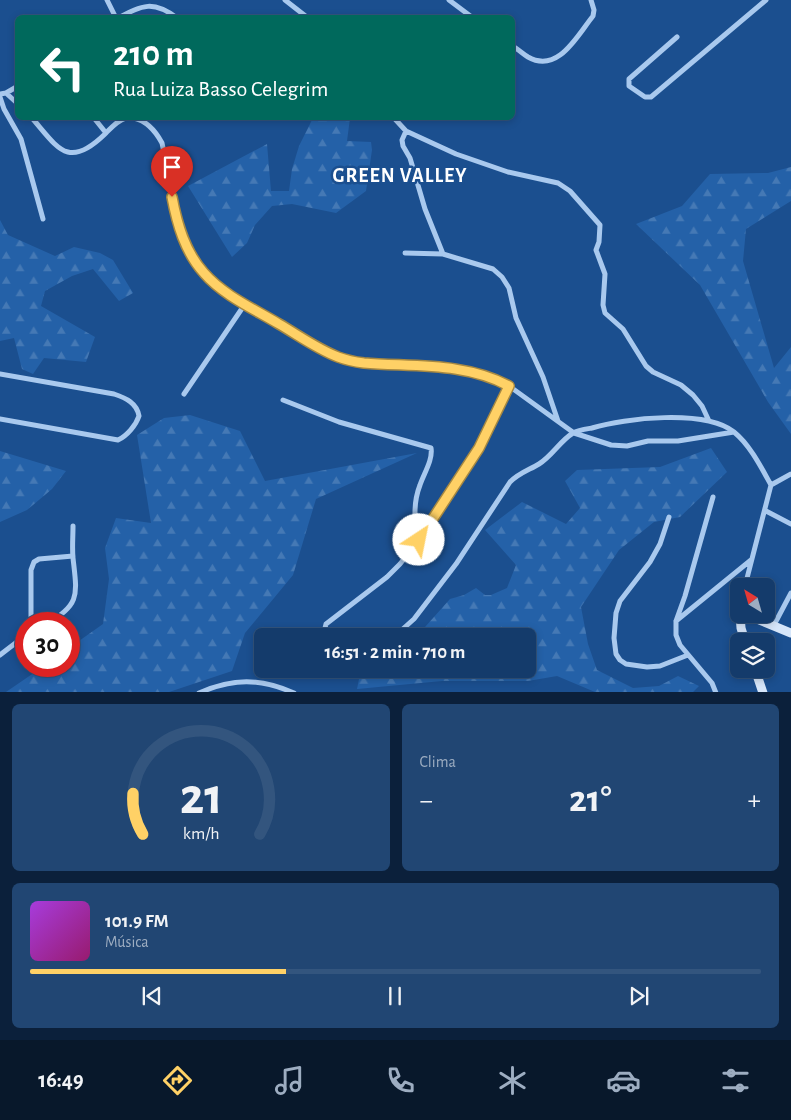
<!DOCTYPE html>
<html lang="pt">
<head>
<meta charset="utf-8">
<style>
	:root { --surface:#143b6b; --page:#214673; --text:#f1f3f6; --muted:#9dadc1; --line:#33557e; --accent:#ffd166 }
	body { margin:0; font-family:"Alegreya Sans",sans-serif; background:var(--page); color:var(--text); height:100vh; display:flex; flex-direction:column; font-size:19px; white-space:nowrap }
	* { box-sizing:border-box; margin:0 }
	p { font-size:16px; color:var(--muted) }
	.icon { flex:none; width:28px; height:28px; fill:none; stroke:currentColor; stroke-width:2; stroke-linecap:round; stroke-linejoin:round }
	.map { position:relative; height:692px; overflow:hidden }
	.side { display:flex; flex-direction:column; gap:12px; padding:12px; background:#0b203b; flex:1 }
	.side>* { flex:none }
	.banner { position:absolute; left:15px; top:15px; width:500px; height:105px; border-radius:8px; box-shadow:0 2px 8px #0003,0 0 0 1px var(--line); background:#00695c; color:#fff; overflow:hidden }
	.needle { width:32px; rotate:323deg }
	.tools { position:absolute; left:730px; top:578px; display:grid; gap:10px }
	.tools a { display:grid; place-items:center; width:45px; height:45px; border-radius:8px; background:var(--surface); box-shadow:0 2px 8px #0003,0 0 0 1px var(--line); font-size:25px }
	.speed { position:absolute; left:15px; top:612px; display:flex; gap:10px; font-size:25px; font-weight:700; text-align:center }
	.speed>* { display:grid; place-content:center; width:65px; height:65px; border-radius:50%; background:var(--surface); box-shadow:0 2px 8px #0003,0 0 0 1px var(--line); line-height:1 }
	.speed .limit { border:8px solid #d22; background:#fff; color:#111 }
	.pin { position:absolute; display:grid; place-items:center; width:42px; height:42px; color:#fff; margin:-51px -21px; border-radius:50% 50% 50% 0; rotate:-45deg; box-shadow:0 0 5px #0007 }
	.pin .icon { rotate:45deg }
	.me { position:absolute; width:55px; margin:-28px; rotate:34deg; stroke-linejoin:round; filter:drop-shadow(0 0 4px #0008) }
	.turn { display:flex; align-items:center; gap:18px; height:105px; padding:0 15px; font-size:22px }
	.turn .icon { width:65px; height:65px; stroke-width:2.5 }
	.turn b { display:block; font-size:35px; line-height:42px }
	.big { font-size:38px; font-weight:700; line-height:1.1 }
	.side .widget { flex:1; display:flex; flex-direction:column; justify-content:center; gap:8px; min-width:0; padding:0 18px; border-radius:8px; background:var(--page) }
	.side .dial { align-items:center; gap:0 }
	.dial svg { height:130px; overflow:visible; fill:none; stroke:var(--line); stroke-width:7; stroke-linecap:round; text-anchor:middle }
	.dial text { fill:var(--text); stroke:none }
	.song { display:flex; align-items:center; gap:15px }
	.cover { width:60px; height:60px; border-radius:8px; background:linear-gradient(135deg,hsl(280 70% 55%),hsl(320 70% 35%)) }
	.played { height:5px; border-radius:2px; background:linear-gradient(90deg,var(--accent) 35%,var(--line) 35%) }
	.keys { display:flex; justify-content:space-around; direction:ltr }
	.heat { display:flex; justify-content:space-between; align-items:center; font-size:28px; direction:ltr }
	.side .tiles { flex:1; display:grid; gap:12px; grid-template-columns:1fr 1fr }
	.widget:last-child { grid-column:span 2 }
	.trip { position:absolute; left:254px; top:628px; width:282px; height:50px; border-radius:8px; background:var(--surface); box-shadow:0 2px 8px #0003,0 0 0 1px var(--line); font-weight:700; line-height:50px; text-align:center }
	.menu { display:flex; height:80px; justify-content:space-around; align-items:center; background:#08182b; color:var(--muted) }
	.menu .icon { width:35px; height:35px }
	.menu .current { color:var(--accent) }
	.menu b { font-size:22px; color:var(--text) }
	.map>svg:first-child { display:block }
	.forest { fill:url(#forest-firs) }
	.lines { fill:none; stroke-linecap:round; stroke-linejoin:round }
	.street { stroke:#a9c9ee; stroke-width:5 }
	.secondary { stroke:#d6e6fa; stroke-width:9 }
	.route-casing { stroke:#a68842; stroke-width:12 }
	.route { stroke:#ffd166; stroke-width:9 }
	.labels { text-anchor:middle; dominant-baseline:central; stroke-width:5; stroke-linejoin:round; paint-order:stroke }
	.district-label { font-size:20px; font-weight:bold; letter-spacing:1px; fill:#fff; stroke:#1b4f8f }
</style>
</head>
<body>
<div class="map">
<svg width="791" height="693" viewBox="0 0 791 693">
	<defs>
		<pattern id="forest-firs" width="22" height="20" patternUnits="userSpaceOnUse" patternTransform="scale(1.25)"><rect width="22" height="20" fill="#2461a8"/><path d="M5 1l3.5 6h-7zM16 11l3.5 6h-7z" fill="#4579b5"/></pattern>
	</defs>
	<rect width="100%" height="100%" fill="#1b4f8f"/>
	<path class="forest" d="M313,118h37l-3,23 24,1 1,8 -6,41 -30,22 -44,-9 -20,2 -17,19 -8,18 -15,14 -44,-71 79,-42 4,47h18l3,-22 7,-23z
		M791,167v34l-45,28 -3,32 31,107 17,-21v87l-23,-32 -68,-117 -64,-61 46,-18 28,-32 58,-1z
		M0,220l8,15 47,21 19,-9 26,6 13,7 20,33 -14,8 -26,-32 -21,7 -27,15 -4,15 54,31 -9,25 -42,-4 -11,16 -11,-5 -8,-31 -14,3z
		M190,415l50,16 25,50 152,-28 -101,46 -23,76 -48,58 -13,38 -63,21h-163l38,-26h25v-18l34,-24 6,-45 -4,-31 11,-30 35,5 -14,-88 27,-17z
		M711,448l16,24 -47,45 -26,5 -35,28 -38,57 7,37 9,26 36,18 26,-2 19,-10 21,10 -6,6h-98l-38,-16 -29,5h-86l-85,8 4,-20h167v-33h-111l33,-37 14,-4 12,-7 9,7h6l16,-7 9,-23 -31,-35 37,-28 44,22 14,-16 -15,-27 12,-11 83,-3z
		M0,451l66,20 -14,18 -25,21 -27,12z"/>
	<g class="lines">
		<path class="street" d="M107,0l9,18
			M285,0l23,18
			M449,0l24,18
			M118,18c25,-13 35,-18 59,0
			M677,37l-48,42v7l16,11h6l115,-97
			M512,46c6,3 11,8 16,11 30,17 49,-21 65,-41l1,-6 -3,-10
			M6,93l12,11
			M0,94l6,-1 12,-7
			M0,97l4,12 17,30 22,80
			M32,118c26,30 36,52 73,16 7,-7 12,-13 21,-16
			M94,118l12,15
			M134,118c13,3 21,12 28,25l18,86 11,24 12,20 10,10 32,21 67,40 25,12 26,7 50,1 72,11 24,11 65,47 37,12 16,1 21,-5h30l56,-9
			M394,118l12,13 50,23 52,18 50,11 12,8 30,34 -1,17 -3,8 9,24 -2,31 2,8 18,16 23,37 7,6 28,13 12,10 9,11 7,15
			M406,131l-4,9 1,6 7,12 15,51 18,45
			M405,253l38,1 50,15 9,8 7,11 7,30 27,59 15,44
			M0,374l114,20c12,4 23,9 25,22 -3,9 -12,20 -21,24l-118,-21
			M184,394l61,-90
			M283,400l56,22 92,26c2,12 -7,25 -11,37 -7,18 -6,37 -1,55l60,-92 30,-62
			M713,497l-28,99 -9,25v14l4,10 32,38 4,10
			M766,511l25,13
			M669,517l-9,27 -10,18 -30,39 -4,12 -2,25 2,16 4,6 6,4 21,3 13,-1 28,-11
			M745,586l26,-101 20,-11
			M676,621l75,-61
			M31,624v-54l3,-8 5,-3 34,-3
			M46,624c35,-19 31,-30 27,-66 -1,-10 0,-21 0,-32
			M774,625l17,-32
			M330,636l-5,-8 1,-4 61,-47 13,-13 19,-24
			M395,636l19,-17 42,-55 54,-82c9,-9 19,-12 29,-18 13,-8 21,-23 34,-31 5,-3 13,-4 19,-5 33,-10 113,-19 142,4 16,13 27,35 37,53
			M0,655l26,-20
			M199,693c34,-15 61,-15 95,0"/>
		<path class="secondary" d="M740,614l1,14 4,13
			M745,614l46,19
			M755,669l8,24"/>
	</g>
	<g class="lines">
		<g class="route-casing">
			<path id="route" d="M172,197c5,27 13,55 32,76 19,22 50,36 75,51 19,11 38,25 59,33 8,3 18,5 26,6 48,4 101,-1 145,23l-30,62 -60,92"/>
		</g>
		<use href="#route" class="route"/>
	</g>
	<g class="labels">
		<g class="district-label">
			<text x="400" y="176">GREEN VALLEY</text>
		</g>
	</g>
</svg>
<div class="tools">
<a><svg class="needle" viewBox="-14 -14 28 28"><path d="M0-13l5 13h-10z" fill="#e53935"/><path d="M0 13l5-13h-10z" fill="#9dadc1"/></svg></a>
<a><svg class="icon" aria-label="layers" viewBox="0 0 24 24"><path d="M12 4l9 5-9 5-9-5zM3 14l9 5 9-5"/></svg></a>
</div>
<div class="speed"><div class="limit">30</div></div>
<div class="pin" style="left:172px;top:197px;background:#d93025"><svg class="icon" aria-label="arrive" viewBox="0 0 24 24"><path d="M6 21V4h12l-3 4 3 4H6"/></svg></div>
<svg class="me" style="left:419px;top:540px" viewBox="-20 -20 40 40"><circle r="19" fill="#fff"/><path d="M0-13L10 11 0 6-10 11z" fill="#ffd166"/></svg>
<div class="trip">16:51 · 2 min · 710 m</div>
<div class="banner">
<div class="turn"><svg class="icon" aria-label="left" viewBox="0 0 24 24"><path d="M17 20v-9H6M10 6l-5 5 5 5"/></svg><div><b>210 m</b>Rua Luiza Basso Celegrim</div></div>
</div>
</div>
<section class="side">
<div class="tiles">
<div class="widget dial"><svg viewBox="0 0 100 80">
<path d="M14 69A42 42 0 1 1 86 69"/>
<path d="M14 69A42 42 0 0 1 8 44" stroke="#ffd166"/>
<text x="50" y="56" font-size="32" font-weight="700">21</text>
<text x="50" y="72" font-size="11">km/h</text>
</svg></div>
<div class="widget"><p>Clima</p>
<div class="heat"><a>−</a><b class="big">21°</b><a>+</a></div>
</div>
<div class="widget">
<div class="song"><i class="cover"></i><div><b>101.9 FM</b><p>Música</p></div></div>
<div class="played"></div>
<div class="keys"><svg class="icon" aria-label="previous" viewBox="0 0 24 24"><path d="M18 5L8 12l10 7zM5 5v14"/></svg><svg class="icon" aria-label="pause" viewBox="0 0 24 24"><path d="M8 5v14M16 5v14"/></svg><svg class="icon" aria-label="next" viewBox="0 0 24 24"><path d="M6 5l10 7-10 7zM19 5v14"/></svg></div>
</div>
</div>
</section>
<nav class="menu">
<b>16:49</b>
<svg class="icon current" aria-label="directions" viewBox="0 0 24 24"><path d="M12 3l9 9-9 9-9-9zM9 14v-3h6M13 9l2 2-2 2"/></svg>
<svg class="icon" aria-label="music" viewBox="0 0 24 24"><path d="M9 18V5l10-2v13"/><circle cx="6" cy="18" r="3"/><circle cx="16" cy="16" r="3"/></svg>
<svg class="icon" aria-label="phone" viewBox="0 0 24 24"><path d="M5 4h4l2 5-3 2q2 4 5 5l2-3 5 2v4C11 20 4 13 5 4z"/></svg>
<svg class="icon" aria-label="climate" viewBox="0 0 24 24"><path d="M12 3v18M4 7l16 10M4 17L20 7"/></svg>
<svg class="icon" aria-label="car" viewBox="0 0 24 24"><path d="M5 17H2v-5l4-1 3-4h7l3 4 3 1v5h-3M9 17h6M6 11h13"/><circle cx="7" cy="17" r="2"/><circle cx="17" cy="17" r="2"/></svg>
<svg class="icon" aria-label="filters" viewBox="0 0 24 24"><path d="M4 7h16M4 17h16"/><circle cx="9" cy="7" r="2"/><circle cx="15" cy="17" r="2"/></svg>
</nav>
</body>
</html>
